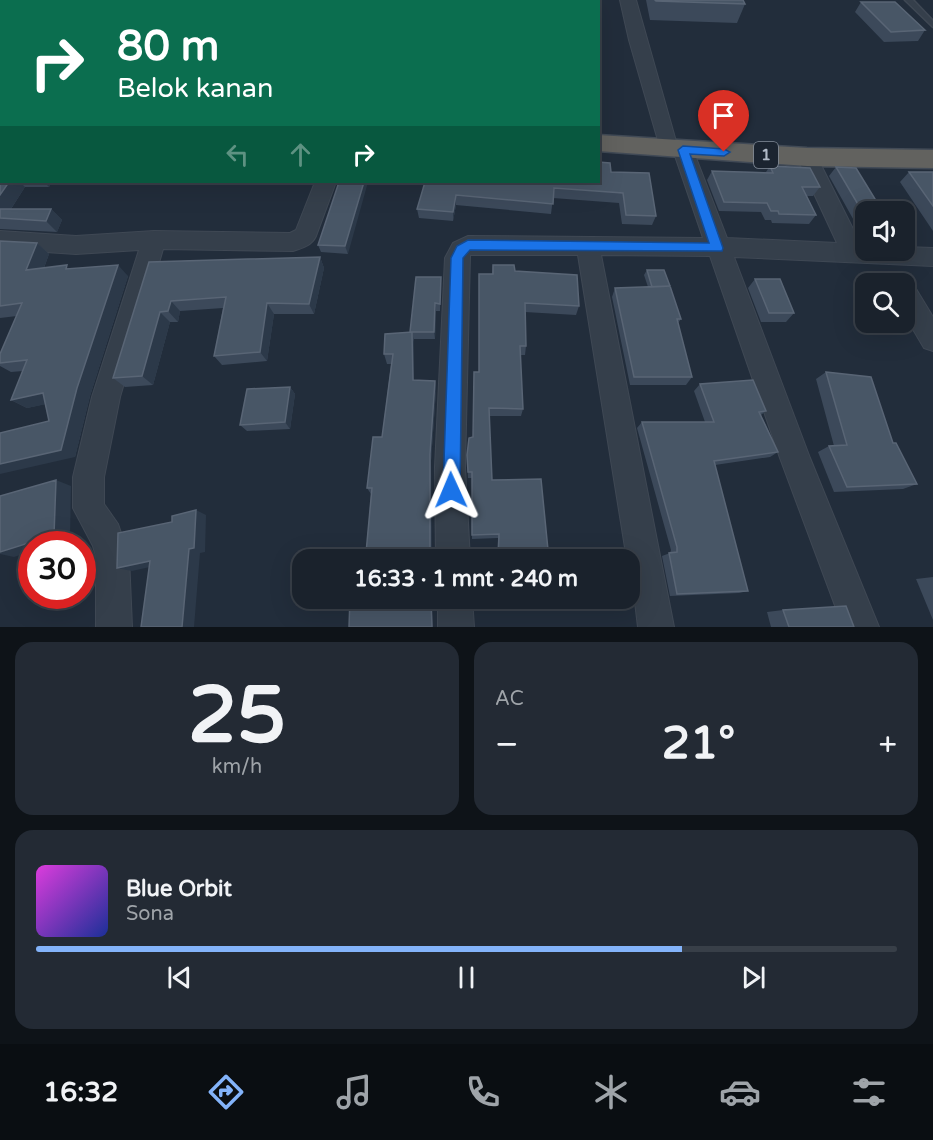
<!DOCTYPE html>
<html lang="id">
<head>
<meta charset="utf-8">
<style>
	:root { --surface:#1a222c; --page:#232a34; --text:#f1f3f6; --muted:#9fa4a9; --line:#383f48; --accent:#83b3fa }
	body { margin:0; font-family:"Varela Round",sans-serif; background:var(--page); color:var(--text); height:100vh; display:flex; flex-direction:column; font-size:22px; white-space:nowrap }
	* { box-sizing:border-box; margin:0 }
	p { font-size:20px; color:var(--muted) }
	.icon { flex:none; width:33px; height:33px; fill:none; stroke:currentColor; stroke-width:2; stroke-linecap:round; stroke-linejoin:round }
	.map { position:relative; height:627px; overflow:hidden }
	.side { display:flex; flex-direction:column; gap:15px; padding:15px; background:#0e1318; flex:1 }
	.side>* { flex:none }
	.banner { position:absolute; left:0px; top:0px; width:600px; height:183px; box-shadow:0 6px 24px #0002,0 0 0 2px var(--line); background:#0b6e4f; color:#fff; overflow:hidden }
	.tools { position:absolute; left:855px; top:201px; display:grid; gap:12px }
	.tools a { display:grid; place-items:center; width:60px; height:60px; border-radius:12px; background:var(--surface); box-shadow:0 6px 24px #0002,0 0 0 2px var(--line); font-size:30px }
	.speed { position:absolute; left:18px; top:531px; display:flex; gap:12px; font-size:30px; font-weight:700; text-align:center }
	.speed>* { display:grid; place-content:center; width:78px; height:78px; border-radius:50%; background:var(--surface); box-shadow:0 6px 24px #0002,0 0 0 2px var(--line); line-height:1 }
	.speed .limit { border:9px solid #d22; background:#fff; color:#111 }
	.pin { position:absolute; display:grid; place-items:center; width:51px; height:51px; color:#fff; margin:-62px -26px; border-radius:50% 50% 50% 0; rotate:-45deg; box-shadow:0 0 6px #0007 }
	.pin .icon { rotate:45deg }
	.me { position:absolute; width:66px; margin:-33px; rotate:359deg; stroke-linejoin:round; filter:drop-shadow(0 0 4px #0008) }
	.turn { display:flex; align-items:center; gap:21px; height:126px; padding:0 18px; font-size:27px }
	.turn .icon { width:78px; height:78px; stroke-width:2.5 }
	.turn b { display:block; font-size:42px; line-height:51px }
	.lanes { display:flex; align-items:center; height:57px; padding:0 18px; background:#0003; justify-content:center; gap:30px; direction:ltr }
	.lanes .off { opacity:.35 }
	.big { font-size:45px; font-weight:800; line-height:1.1 }
	.side .widget { flex:1; display:flex; flex-direction:column; justify-content:center; gap:9px; min-width:0; padding:0 21px; border-radius:18px; background:var(--page) }
	.side .dial { align-items:center; gap:0 }
	.dial b { font-size:78px; line-height:1 }
	.song { display:flex; align-items:center; gap:18px }
	.cover { width:72px; height:72px; border-radius:9px; background:linear-gradient(135deg,hsl(300 70% 55%),hsl(230 70% 35%)) }
	.played { height:6px; border-radius:3px; background:linear-gradient(90deg,var(--accent) 75%,var(--line) 75%) }
	.keys { display:flex; justify-content:space-around; direction:ltr }
	.heat { display:flex; justify-content:space-between; align-items:center; font-size:33px; direction:ltr }
	.side .tiles { flex:1; display:grid; gap:15px; grid-template-columns:1fr 1fr }
	.widget:last-child { grid-column:span 2 }
	.trip { position:absolute; left:292px; top:549px; width:348px; height:60px; border-radius:18px; background:var(--surface); box-shadow:0 6px 24px #0002,0 0 0 2px var(--line); font-weight:800; line-height:60px; text-align:center }
	.menu { display:flex; height:96px; justify-content:space-around; align-items:center; background:#0a0e12; color:var(--muted) }
	.menu .icon { width:42px; height:42px }
	.menu .selected { color:var(--accent) }
	.menu b { font-size:27px; color:var(--text) }
	.map>svg:first-child { display:block }
	.lines { fill:none; stroke-linecap:round; stroke-linejoin:round }
	.service-casing { stroke:#3f4854; stroke-width:3 }
	.minor-casing { stroke:#3f4854; stroke-width:2 }
	.trunk-casing { stroke:#414a56; stroke-width:3 }
	.service { fill:#353f4b; fill-rule:evenodd }
	.minor { fill:#353f4b; fill-rule:evenodd }
	.trunk { fill:#62625f; fill-rule:evenodd }
	.wall { fill:#3c495a }
	.shaded-wall { fill:#2c3949 }
	.building { fill:#485666; stroke:#596575; stroke-width:1.5 }
	.route { fill:#1a73e8; stroke:#114b97; stroke-width:1.5 }
	.labels { text-anchor:middle; dominant-baseline:central; stroke-width:6; stroke-linejoin:round; paint-order:stroke }
	.shield { fill:#1b2430; stroke:#848d9a; stroke-width:1.5 }
	.shield-label { font-size:16px; font-weight:bold; fill:#b1bac7 }
</style>
</head>
<body>
<div class="map">
<svg width="933" height="627" viewBox="0 0 933 627">
	<rect width="100%" height="100%" fill="#222d3b"/>
	<g class="lines">
		<g class="service-casing">
			<path id="service" d="M905,0h8l20,21v6z"/>
		</g>
		<g class="minor-casing">
			<path id="minor" d="M4,0h16l1,2h-16z
				M284,0h16l-16,2z
				M620,0h16l41,145h13l3,5 34,88 110,5 -40,-86 3,-5h14l3,5 44,88h5v5h38v-3l29,1v18l-199,-9 76,201 69,169h-36l-63,-169 -70,-202 -109,-1 73,372h-36l-8,-67h-3l-49,-305h-108l-5,212 5,93h-34l-1,-93 10,-209 8,-15 15,-7 235,2 -29,-85h-14l-3,-16 -28,-97z
				M315,182h21l-20,54c-4,9 -13,12 -23,15l-130,-2 -43,148 -16,80v27l14,20 11,33 3,70h-36v-70l-3,-11 -20,-38v-31l19,-80 47,-147 -63,4 -76,-5v-18l76,5 78,-5 136,2 6,-3z
				M904,281l9,3 20,33v34l-9,-3 -20,-34v-30h-8z
				M438,598h34l2,29h-36z"/>
		</g>
		<g class="trunk-casing">
			<path id="trunk" d="M0,110h2v16h-2z
				M598,135l209,13 126,2v18l-126,-2 -209,-15z"/>
		</g>
		<use href="#service" class="service"/>
		<use href="#minor" class="minor"/>
		<use href="#trunk" class="trunk"/>
	</g>
	<path class="wall" d="M646,0h97l2,4 -8,19 -87,-3z
		M861,2l64,28 -7,11 -34,1 -29,-30z
		M2,58v46l-2,1v-44z
		M0,131l2,51h50l-3,5h-24l-14,22h40l11,11 -5,12 -57,-3z
		M770,166l50,21 -7,9h-6l9,19 -7,9 -37,-1 -1,-3h-6l-4,-8 -42,-1 -12,-31 5,-9 54,1z
		M836,167l30,45v30l-37,-66z
		M611,172l45,44 -4,9 -30,-1 -3,-21 -66,-5 -2,16 -95,-9 -3,16 -34,-3 -2,-9 8,-27z
		M909,172h24v59l-33,-49z
		M339,182l9,72 -27,-2 -3,-7z
		M0,241l37,2 12,11 -5,14h27l57,8 -38,120 -15,61 -26,-36 -4,-17 -18,4 -16,-8 12,-29 -12,1 -11,-6v-3l17,-47 -17,2z
		M320,257l4,11 -10,46h-40l-7,47 -45,4 -8,-9 9,-48 -43,3 -2,11h-8l-17,63 -28,2 -12,-9 36,-116z
		M493,265l22,6 64,35 -3,9 -51,-3 1,34 -1,9h-5l3,54 -2,7h-32l3,64 57,80h-52l1,-22 -26,1v-61h-4l-1,-23 6,-18 6,-65z
		M647,270l34,49 -3,4 14,54 -6,8h-56l-18,-88 3,-9 33,-1 -4,-12z
		M441,277l-1,34h-4l-1,28h-21v41l21,1 1,9 -5,71 -65,92 5,-59 -4,-6 15,-51 9,-73h-4l-3,-10 26,-22z
		M755,279l39,34 -8,9h-25l-13,-34z
		M826,372l67,71 24,41 -14,5 -69,3 -16,-40 11,-6h5l-18,-67z
		M700,384l66,27 -5,4 17,37 -8,5 -55,8 33,126 -9,2 -69,3 -8,-40 8,-3 1,-3 -34,-122 5,-6h63l-11,-31z
		M290,387l5,7 -5,35 -43,2 -7,-6z
		M933,577v43l-17,-41z
		M783,610l71,17h-83l-4,-15z"/>
	<path class="shaded-wall" d="M9,182h11l5,5 -20,31 -5,-2v-21z
		M44,182h8l-3,5z
		M364,182h4l-20,72 -3,-8z
		M456,195v10l-3,16v-9z
		M51,209l11,11 -5,12 -11,-11z
		M37,243l12,11 -10,27 -13,-11z
		M320,257l4,11 -10,46 -5,-10z
		M118,265l10,11 -38,120 -15,61 -75,17v-10l61,-14 16,-62z
		M171,301l9,10 -2,11 -10,-11z
		M267,303l7,11 -7,47 -7,-9z
		M435,303l1,8 -1,28 -1,-7z
		M160,312l10,10 -17,63 -11,-9z
		M412,332l2,10v47l-1,-9z
		M435,381l1,9 -5,71 1,91 -2,-4v-94z
		M290,387l5,7 -5,35 -5,-7z
		M43,393l14,9 -30,6 -16,-8z
		M56,480l15,6 -1,53 -17,5h-21v7l-18,6 -14,-3v-2z
		M196,510l10,5 -1,37 -5,1 -6,74h-12l7,-78z
		M150,561l13,3 -31,7 -15,-3z
		M431,601l1,2 1,24h-1z"/>
	<path class="building" d="M27,0h28v2h-28z
		M655,0h88l2,4 -89,-3z
		M861,2h34l30,28 -34,2z
		M2,58v38h-2v-35z
		M1,130l1,52h7l-9,13v-64z
		M598,162l12,1 1,9 38,1 7,43 -30,-1 -3,-22 -69,-5 -1,16 -97,-9 -3,17 -36,-3 8,-27h173z
		M770,166l40,2 10,19h-18l14,28 -37,-1 -1,-3h-7l-4,-8 -43,-1 -12,-31 61,2z
		M836,167l20,1 27,44h-17v6z
		M909,172h24v34z
		M339,182h25l-19,64 -27,-1z
		M0,209h51l-5,12 -46,-3z
		M0,241l37,2 -11,27 41,-5 -1,4 52,-4 -41,123 -16,62 -61,14v-31l49,-12 -6,-28 -32,7 16,-40 -27,3v-9l22,-51 -22,3z
		M320,257l-11,47 -42,-1 -7,49 -46,4 12,-59 -55,4 -3,10 -8,1 -18,64 -29,2 36,-116z
		M493,265h21l1,6 62,4 2,31 -54,-3 1,43h-6l3,63 -34,-1 3,72 49,-1 8,81h-51l1,-26 -27,1v-63h-4l-1,-17 2,-17 4,-1 1,-65h5v-98h14z
		M647,270h17l6,16 -18,1z
		M416,277h25l-1,27 -5,-1 -1,29h-24z
		M755,279h25l14,34h-25z
		M670,286l11,33h-4l15,58h-58l-19,-89z
		M412,332l1,48 22,1 -5,73v94l3,10 4,2h-86v-5l15,-2 6,-65h-5l6,-51h9l11,-83h-9l1,-20z
		M826,372l45,5 22,66h3l21,41 -70,3 -18,-41 18,-1z
		M753,380l13,31 -7,1 19,40 -64,9 34,130 -71,3 -8,-41 8,-1v-5l-35,-125h72l-14,-38z
		M290,387l-5,35 -45,3 7,-36z
		M56,480l-2,55 -54,17v-56z
		M196,510l-2,38 -5,1 -7,78h-41l9,-66 -33,7 1,-35 54,-11v-6z
		M350,598h85l-1,3h-3l1,26h-83z
		M846,606l8,21h-65l-6,-17z"/>
	<path class="route" d="M683,146l41,3 6,3 -6,4 -34,-2 33,94 -1,3 -252,-1 -7,8 -3,232 -3,6 -6,3 -6,-3 -2,-6 8,-232 6,-12 11,-6 241,3 -31,-93z"/>
	<g class="labels">
		<rect class="shield" x="754" y="142" width="24" height="26" rx="4.5"/>
		<g class="shield-label">
			<text x="766" y="155">1</text>
		</g>
	</g>
</svg>
<div class="tools">
<a><svg class="icon" aria-label="sound" viewBox="0 0 24 24"><path d="M4 9h4l5-4v14l-5-4H4zM17 9q2 3 0 6"/></svg></a>
<a><svg class="icon" aria-label="search" viewBox="0 0 24 24"><circle cx="10" cy="10" r="6"/><path d="M15 15l6 6"/></svg></a>
</div>
<div class="speed"><div class="limit">30</div></div>
<div class="pin" style="left:724px;top:152px;background:#d93025"><svg class="icon" aria-label="arrive" viewBox="0 0 24 24"><path d="M6 21V4h12l-3 4 3 4H6"/></svg></div>
<svg class="me" style="left:451px;top:490px" viewBox="-20 -20 40 40"><path d="M0-17L14 15 0 8-14 15z" fill="#1a73e8" stroke="#fff" stroke-width="4"/></svg>
<div class="trip">16:33 · 1 mnt · 240 m</div>
<div class="banner">
<div class="turn"><svg class="icon" aria-label="right" viewBox="0 0 24 24"><path d="M7 20v-9h11M14 6l5 5-5 5"/></svg><div><b>80 m</b>Belok kanan</div></div>
<div class="lanes"><svg class="icon off" aria-label="left" viewBox="0 0 24 24"><path d="M17 20v-9H6M10 6l-5 5 5 5"/></svg><svg class="icon off" aria-label="ahead" viewBox="0 0 24 24"><path d="M12 20V5M6 11l6-6 6 6"/></svg><svg class="icon" aria-label="right" viewBox="0 0 24 24"><path d="M7 20v-9h11M14 6l5 5-5 5"/></svg></div>
</div>
</div>
<section class="side">
<div class="tiles">
<div class="widget dial"><b>25</b><p>km/h</p></div>
<div class="widget"><p>AC</p>
<div class="heat"><a>−</a><b class="big">21°</b><a>+</a></div>
</div>
<div class="widget">
<div class="song"><i class="cover"></i><div><b>Blue Orbit</b><p>Sona</p></div></div>
<div class="played"></div>
<div class="keys"><svg class="icon" aria-label="previous" viewBox="0 0 24 24"><path d="M18 5L8 12l10 7zM5 5v14"/></svg><svg class="icon" aria-label="pause" viewBox="0 0 24 24"><path d="M8 5v14M16 5v14"/></svg><svg class="icon" aria-label="next" viewBox="0 0 24 24"><path d="M6 5l10 7-10 7zM19 5v14"/></svg></div>
</div>
</div>
</section>
<nav class="menu">
<b>16:32</b>
<svg class="icon selected" aria-label="directions" viewBox="0 0 24 24"><path d="M12 3l9 9-9 9-9-9zM9 14v-3h6M13 9l2 2-2 2"/></svg>
<svg class="icon" aria-label="music" viewBox="0 0 24 24"><path d="M9 18V5l10-2v13"/><circle cx="6" cy="18" r="3"/><circle cx="16" cy="16" r="3"/></svg>
<svg class="icon" aria-label="phone" viewBox="0 0 24 24"><path d="M5 4h4l2 5-3 2q2 4 5 5l2-3 5 2v4C11 20 4 13 5 4z"/></svg>
<svg class="icon" aria-label="climate" viewBox="0 0 24 24"><path d="M12 3v18M4 7l16 10M4 17L20 7"/></svg>
<svg class="icon" aria-label="car" viewBox="0 0 24 24"><path d="M5 17H2v-5l4-1 3-4h7l3 4 3 1v5h-3M9 17h6M6 11h13"/><circle cx="7" cy="17" r="2"/><circle cx="17" cy="17" r="2"/></svg>
<svg class="icon" aria-label="filters" viewBox="0 0 24 24"><path d="M4 7h16M4 17h16"/><circle cx="9" cy="7" r="2"/><circle cx="15" cy="17" r="2"/></svg>
</nav>
</body>
</html>
